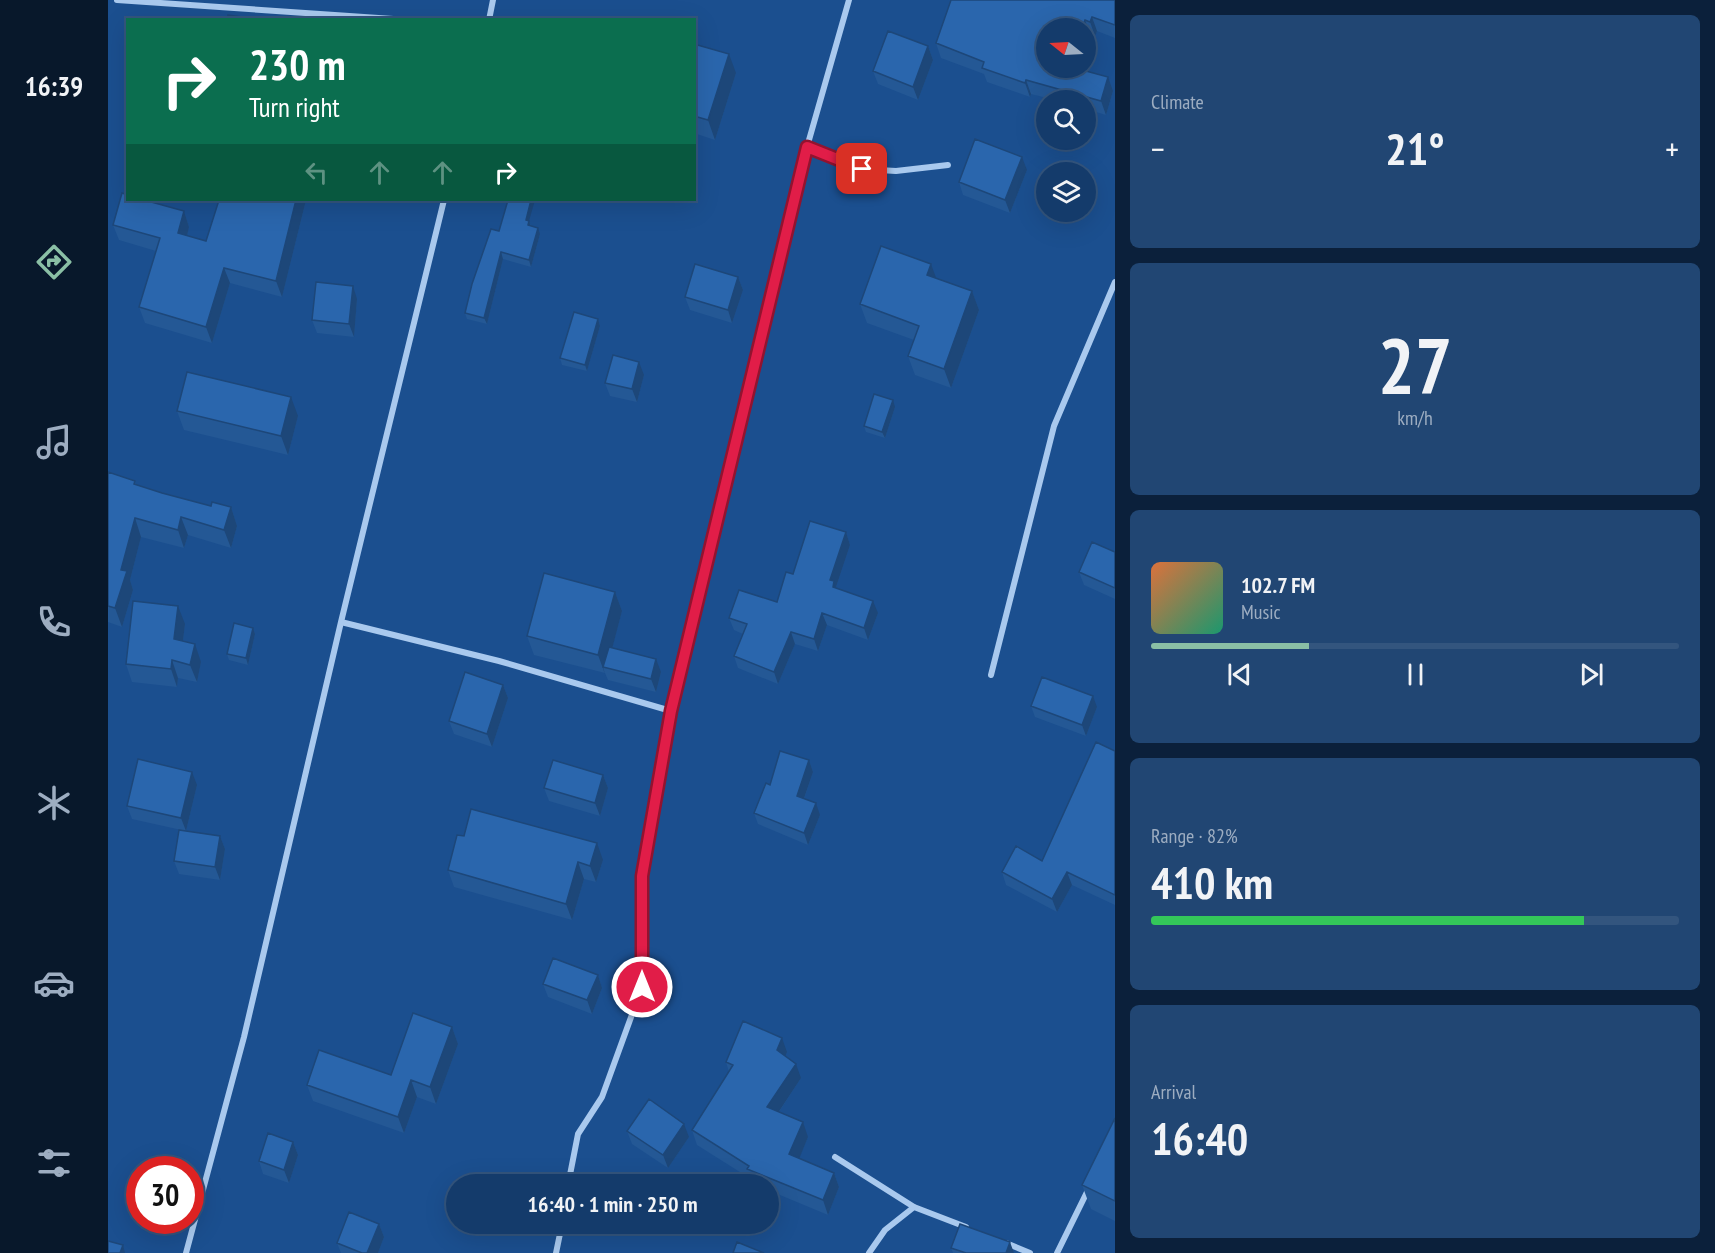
<!DOCTYPE html>
<html lang="en">
<head>
<meta charset="utf-8">
<style>
	:root { --surface:#143b6b; --page:#214673; --text:#f1f3f6; --muted:#9dadc1; --line:#33557e; --accent:#8abfa5 }
	body { margin:0; font-family:"PT Sans Narrow",sans-serif; background:var(--page); color:var(--text); height:100vh; display:flex; flex-direction:column; font-size:22px; white-space:nowrap }
	* { box-sizing:border-box; margin:0 }
	p { font-size:20px; color:var(--muted) }
	.icon { flex:none; width:33px; height:33px; fill:none; stroke:currentColor; stroke-width:2; stroke-linecap:round; stroke-linejoin:round }
	.map { position:relative; flex:1; overflow:hidden }
	.sheet { display:flex; flex-direction:column; gap:15px; padding:15px; background:#0b203b; width:600px }
	.sheet>* { flex:none }
	.banner { position:absolute; left:18px; top:18px; width:570px; height:183px; border-radius:0px; box-shadow:0 6px 24px #0002,0 0 0 2px var(--line); background:#0b6e4f; color:#fff; overflow:hidden }
	.needle { width:39px; rotate:288deg }
	.tools { position:absolute; left:928px; top:18px; display:grid; gap:12px }
	.tools a { display:grid; place-items:center; width:60px; height:60px; border-radius:50%; background:var(--surface); box-shadow:0 6px 24px #0002,0 0 0 2px var(--line); font-size:30px }
	.speed { position:absolute; left:18px; top:1156px; display:flex; gap:12px; font-size:30px; font-weight:700; text-align:center }
	.speed>* { display:grid; place-content:center; width:78px; height:78px; border-radius:50%; background:var(--surface); box-shadow:0 6px 24px #0002,0 0 0 2px var(--line); line-height:1 }
	.speed .limit { border:9px solid #d22; background:#fff; color:#111 }
	.pin { position:absolute; display:grid; place-items:center; width:51px; height:51px; color:#fff; margin:-26px; border-radius:12px; box-shadow:0 3px 9px #0006 }
	.me { position:absolute; width:66px; margin:-33px; rotate:0deg; stroke-linejoin:round; filter:drop-shadow(0 0 4px #0008) }
	.turn { display:flex; align-items:center; gap:21px; height:126px; padding:0 24px; font-size:27px }
	.turn .icon { width:78px; height:78px; stroke-width:2.5 }
	.turn b { display:block; font-size:42px; line-height:51px }
	.lanes { display:flex; align-items:center; height:57px; padding:0 24px; background:#0003; justify-content:center; gap:30px; direction:ltr }
	.lanes .off { opacity:.35 }
	.big { font-size:45px; font-weight:600; line-height:1.1 }
	.sheet .card { flex:1; display:flex; flex-direction:column; justify-content:center; gap:9px; min-width:0; padding:0 21px; border-radius:9px; background:var(--page) }
	.sheet .dial { align-items:center; gap:0 }
	.dial b { font-size:78px; line-height:1 }
	.song { display:flex; align-items:center; gap:18px }
	.cover { width:72px; height:72px; border-radius:9px; background:linear-gradient(135deg,hsl(20 70% 55%),hsl(160 70% 35%)) }
	.played { height:6px; border-radius:3px; background:linear-gradient(90deg,var(--accent) 30%,var(--line) 30%) }
	.keys { display:flex; justify-content:space-around; direction:ltr }
	.heat { display:flex; justify-content:space-between; align-items:center; font-size:33px; direction:ltr }
	.charge { height:9px; border-radius:4px; background:linear-gradient(90deg,#34c759 82%,var(--line) 0) }
	.trip { position:absolute; left:338px; top:1174px; width:333px; height:60px; border-radius:30px; background:var(--surface); box-shadow:0 6px 24px #0002,0 0 0 2px var(--line); font-weight:600; line-height:60px; text-align:center }
	main { display:flex; flex:1; min-height:0 }
	.tab-bar { display:flex; flex-direction:column; width:108px; justify-content:space-around; align-items:center; background:#08182b; color:var(--muted) }
	.tab-bar .icon { width:42px; height:42px }
	.tab-bar .active { color:var(--accent) }
	.tab-bar b { font-size:27px; color:var(--text) }
	.map>svg:first-child { display:block }
	.lines { fill:none; stroke-linecap:round; stroke-linejoin:round }
	.minor { stroke:#a9c9ee; stroke-width:6 }
	.wall { fill:#245895 }
	.shaded-wall { fill:#1d4779 }
	.building { fill:#2a66ad; stroke:#1d4779; stroke-width:1.5 }
	.route-casing { stroke:#92132f; stroke-width:15 }
	.route { stroke:#e11d48; stroke-width:10 }
</style>
</head>
<body>
<main>
<nav class="tab-bar">
<b>16:39</b>
<svg class="icon active" aria-label="directions" viewBox="0 0 24 24"><path d="M12 3l9 9-9 9-9-9zM9 14v-3h6M13 9l2 2-2 2"/></svg>
<svg class="icon" aria-label="music" viewBox="0 0 24 24"><path d="M9 18V5l10-2v13"/><circle cx="6" cy="18" r="3"/><circle cx="16" cy="16" r="3"/></svg>
<svg class="icon" aria-label="phone" viewBox="0 0 24 24"><path d="M5 4h4l2 5-3 2q2 4 5 5l2-3 5 2v4C11 20 4 13 5 4z"/></svg>
<svg class="icon" aria-label="climate" viewBox="0 0 24 24"><path d="M12 3v18M4 7l16 10M4 17L20 7"/></svg>
<svg class="icon" aria-label="car" viewBox="0 0 24 24"><path d="M5 17H2v-5l4-1 3-4h7l3 4 3 1v5h-3M9 17h6M6 11h13"/><circle cx="7" cy="17" r="2"/><circle cx="17" cy="17" r="2"/></svg>
<svg class="icon" aria-label="filters" viewBox="0 0 24 24"><path d="M4 7h16M4 17h16"/><circle cx="9" cy="7" r="2"/><circle cx="15" cy="17" r="2"/></svg>
</nav>
<div class="map">
<svg width="1007" height="1253" viewBox="0 0 1007 1253">
	<rect width="100%" height="100%" fill="#1b4f8f"/>
	<g class="lines">
		<path class="minor" d="M9,0l291,20
			M381,20l4,-20
			M699,147l55,22 34,2 52,-6
			M233,622l158,39 172,50
			M883,675l63,-249 61,-144
			M727,1157l79,50 52,20
			M460,1185l10,-51 24,-37 40,-110v-112l29,-164 136,-564 42,-147
			M898,1243l24,10
			M78,1253l58,-216 97,-415 103,-422
			M448,1253l6,-29
			M761,1253l16,-23 29,-23
			M949,1253l31,-63"/>
	</g>
	<path class="wall" d="M1007,0v38l-18,-7 -2,5 -5,-2 -13,34 36,23 -7,24 -20,-6v-9h-31l-24,-6 -1,3 -43,-15 -3,-8 -43,-16 -5,-15z
		M586,44l42,29 -21,67 -21,-7z
		M820,46l5,14 -15,40 -40,-16 -5,-13z
		M919,170l-17,43 -47,-18 -4,-13z
		M198,200l-24,97 -52,-14 -18,60 -67,-20 -6,-16 17,-56 -37,-11 -6,-15 71,-14 5,16 -2,8 19,6z
		M421,221l2,5 9,8 -9,33 -28,-8 -16,65 -20,-5 -2,-6 34,-82z
		M630,277l5,13 -11,33 -42,-13 -5,-13z
		M829,279l35,12 7,19 -28,78 -36,-13 -7,-19 6,-16 -47,-17 -7,-19z
		M249,299l-3,38 -37,-4 -5,-13z
		M490,319l2,7 -13,45 -25,-6 -2,-7z
		M536,375l-7,27 -27,-6 -5,-13z
		M787,407l-10,31 -19,-6 -2,-6z
		M69,411l121,5 -10,39 -104,-25z
		M0,472l27,9 1,4 26,8 49,13 20,1 6,19 -6,22 -43,-13 -4,13 -43,-11 -11,43 3,10 -11,37 -14,-5z
		M738,532l4,13 -14,42 1,1 41,25 -10,27 -41,-15 -9,26 -23,-7 -17,40 -40,-16 -4,-12 9,-22 -9,-4 -5,-12 48,-16 16,-28z
		M1007,552v47l-31,-14 -5,-13z
		M507,592l7,19 -10,37 49,24 -5,20 -48,-12 -3,-7 -71,-18 -7,-19z
		M77,624l-2,17 18,21 -4,20 -19,-4 -1,9 -45,-5 -6,-18z
		M145,628l2,6 -7,31 -19,-5 -2,-6z
		M395,685l5,13 -16,49 -38,-13 -5,-13z
		M923,706l66,1 -11,29 -51,-19z
		M1007,751v154l-43,-20 -15,27 -51,-27 -4,-13 40,-11z
		M701,760l4,12 -9,27 16,16 -12,30 -50,-21 -4,-11 16,-28z
		M495,775l5,13 -8,28 -51,-15 -5,-13z
		M89,785l-11,46 -54,-12 -5,-13z
		M112,836l5,13 -5,31 -41,-6 -5,-13z
		M356,836l139,24 -7,22 -12,-3 -12,41 -118,-33 -6,-17z
		M490,975l4,13 -10,26 -44,-17 -5,-13z
		M344,1027l6,17 -22,60 -19,-7 -13,36 -91,-32 -6,-16 84,-10z
		M679,1052l-2,4 16,22 -22,34 29,25 -9,21 35,15 5,14 -11,28 -60,-25v-5h-13l-2,-1 -2,-5 -54,-34 -5,-15 37,-58 -3,-10z
		M1007,1118v103l-24,-12 -9,-24z
		M519,1131l62,6 -21,31 -36,-24z
		M185,1142l5,13 -9,28 -26,-9 -4,-13z
		M271,1224l5,13 -6,16h-37l-4,-10z
		M843,1248l63,5h-61z"/>
	<path class="shaded-wall" d="M984,17l5,14 -2,5 -5,-14z
		M977,20l5,14 -4,11v-17h-4z
		M820,46l5,14 -15,40 -5,-13z
		M621,54l7,19 -21,67 -7,-20z
		M1000,77l5,14 -7,24 -5,-14z
		M918,80l5,14 -1,3 -5,-14z
		M914,157l5,13 -17,43 -5,-13z
		M188,200h10l-24,97 -6,-16z
		M423,200h4l-6,21 2,7 -1,4 -4,-12z
		M76,211l5,16 -5,22 -6,-16z
		M430,228l2,6 -9,33 -2,-7z
		M393,252l2,7 -16,65 -3,-6z
		M823,264l7,19 -11,-8z
		M116,268l6,15 -18,60 -6,-16z
		M630,277l5,13 -11,33 -4,-13z
		M245,286l4,13 -3,38 -5,-13z
		M864,291l7,19 -28,78 -7,-19z
		M490,319l2,7 -13,45 -2,-6z
		M531,362l5,13 -7,27 -5,-13z
		M183,397l7,19 -10,39 -7,-19z
		M785,400l2,7 -10,31 -3,-6z
		M123,507l6,19 -6,22 -7,-18z
		M73,517l7,18 -4,13 -6,-18z
		M27,518l6,19 -11,43 3,10 -11,37 -7,-19 6,-38z
		M738,532l4,13 -14,42 3,6 -2,6 -7,-19z
		M507,592l7,19 -15,57 -4,-1 2,7 -7,-19z
		M765,601l5,12 -10,27 -4,-12z
		M70,606l7,18 -4,33 -7,-18z
		M714,613l5,12 -9,26 -4,-12z
		M145,628l2,6 -7,31 -2,-7z
		M683,632l4,12 -17,40 -4,-12z
		M87,644l6,18 -4,20 -7,-17z
		M548,659l5,13 -5,20 -5,-13z
		M64,660l6,18 -1,9 -6,-18z
		M395,685l5,13 -16,49 -5,-13z
		M985,696l4,11 -11,29 -4,-11z
		M701,760l4,12 -12,35 -4,-11z
		M84,772l5,13 -11,46 -5,-13z
		M495,775l5,13 -8,28 -5,-13z
		M708,803l4,12 -12,30 -4,-12z
		M112,836l5,13 -5,31 -5,-13z
		M489,843l6,17 -7,22 -6,-16z
		M470,862l6,17 -12,41 -6,-16z
		M959,872l5,13 -15,27 -5,-13z
		M490,975l4,13 -10,26 -5,-14z
		M344,1027l6,17 -22,60 -6,-17z
		M674,1038l5,14 -5,12 -5,-14z
		M688,1064l5,14 -29,44 -5,-15z
		M303,1080l6,17 -13,36 -6,-16z
		M695,1122l5,15 -13,32 -6,-15z
		M576,1124l5,13 -21,31 -5,-13z
		M185,1142l5,13 -9,28 -5,-13z
		M726,1173l5,14 -11,28 -5,-15z
		M271,1224l5,13 -6,16h-11z
		M902,1242l4,11h-8z
		M15,1245l2,8h-5z"/>
	<path class="building" d="M843,0h164v25l-23,-8 -2,5 -5,-2 -3,8h-35v40h28l33,9 -7,24 -75,-21 -1,3 -43,-15 2,-6 -48,-19z
		M120,15l34,5h-35z
		M780,31l40,15 -15,41 -40,-16z
		M586,44l35,10 -21,66 -14,-4z
		M867,139l47,18 -17,43 -46,-18z
		M14,193l6,2v5h16l40,11 -6,22 28,8 13,-41h77l-20,81 -52,-13 -18,59 -67,-20 21,-69 -47,-13z
		M400,200h23l-5,20 3,1 -1,4 10,3 -9,32 -28,-8 -17,66 -19,-5 7,-29 19,-55 8,2z
		M773,246l50,18 -4,11 45,16 -28,78 -36,-13 11,-30 -59,-22z
		M587,264l43,13 -10,33 -43,-13z
		M208,282l37,4 -4,38 -37,-4z
		M466,312l24,7 -13,46 -25,-7z
		M505,355l26,7 -7,27 -27,-6z
		M79,372l104,25 -10,39 -104,-25z
		M766,394l19,6 -11,32 -18,-6z
		M0,472l27,9 -1,3 28,9 49,13 1,-4 19,5 -7,23 -43,-13 -3,13 -43,-12 -14,52 6,1 -12,37 -7,-2z
		M702,521l36,11 -16,48 4,1 -1,6 40,14 -9,27 -42,-15 -8,26 -23,-7 -17,40 -40,-16 13,-32 -18,-6 10,-28 38,12 9,-30 7,2z
		M984,542l23,10v36l-36,-16z
		M436,573l71,19 -17,63 -71,-19z
		M25,601l45,5 -4,33 21,5 -5,21 -18,-5 -1,9 -45,-5z
		M126,623l19,5 -7,30 -19,-4z
		M501,647l47,12 -5,20 -48,-12z
		M357,672l38,13 -16,49 -38,-13z
		M934,677l51,19 -11,29 -51,-19z
		M988,742l19,9v144l-48,-23 -15,27 -50,-27 14,-26 26,15z
		M672,751l29,9 -12,36 19,7 -12,30 -50,-20 12,-30 4,2z
		M30,759l54,13 -11,46 -54,-12z
		M445,760l50,15 -8,28 -51,-15z
		M363,809l126,34 -7,23 -12,-4 -12,42 -118,-34 9,-35 7,1z
		M71,830l41,6 -5,31 -41,-6z
		M445,958l45,17 -11,25 -44,-16z
		M305,1013l39,14 -22,60 -19,-7 -13,37 -91,-32 12,-35 72,25z
		M635,1021l39,17 -5,12 19,14 -29,43 36,15 -14,32 45,19 -11,27 -76,-31 2,-3 -57,-36 41,-65 -7,-3z
		M541,1099l35,25 -21,31 -36,-24z
		M1007,1118v83l-33,-16z
		M160,1133l25,9 -9,28 -25,-9z
		M241,1212l30,12 -12,29h-5l-25,-10z
		M852,1224l50,18 -4,11h-40l-15,-5z
		M0,1241l15,4 -3,8h-12z
		M629,1242l27,11h-31z"/>
	<g class="lines">
		<g class="route-casing">
			<path id="route" d="M534,987v-111l29,-165 136,-564 55,22"/>
		</g>
		<use href="#route" class="route"/>
	</g>
</svg>
<div class="tools">
<a><svg class="needle" viewBox="-14 -14 28 28"><path d="M0-13l5 13h-10z" fill="#e53935"/><path d="M0 13l5-13h-10z" fill="#9dadc1"/></svg></a>
<a><svg class="icon" aria-label="search" viewBox="0 0 24 24"><circle cx="10" cy="10" r="6"/><path d="M15 15l6 6"/></svg></a>
<a><svg class="icon" aria-label="layers" viewBox="0 0 24 24"><path d="M12 4l9 5-9 5-9-5zM3 14l9 5 9-5"/></svg></a>
</div>
<div class="speed"><div class="limit">30</div></div>
<div class="pin" style="left:754px;top:169px;background:#d93025"><svg class="icon" aria-label="arrive" viewBox="0 0 24 24"><path d="M6 21V4h12l-3 4 3 4H6"/></svg></div>
<svg class="me" style="left:534px;top:987px" viewBox="-20 -20 40 40"><circle r="17" fill="#e11d48" stroke="#fff" stroke-width="3"/><path d="M0-11L8 9 0 5-8 9z" fill="#fff"/></svg>
<div class="trip">16:40 · 1 min · 250 m</div>
<div class="banner">
<div class="turn"><svg class="icon" aria-label="right" viewBox="0 0 24 24"><path d="M7 20v-9h11M14 6l5 5-5 5"/></svg><div><b>230 m</b>Turn right</div></div>
<div class="lanes"><svg class="icon off" aria-label="left" viewBox="0 0 24 24"><path d="M17 20v-9H6M10 6l-5 5 5 5"/></svg><svg class="icon off" aria-label="ahead" viewBox="0 0 24 24"><path d="M12 20V5M6 11l6-6 6 6"/></svg><svg class="icon off" aria-label="ahead" viewBox="0 0 24 24"><path d="M12 20V5M6 11l6-6 6 6"/></svg><svg class="icon" aria-label="right" viewBox="0 0 24 24"><path d="M7 20v-9h11M14 6l5 5-5 5"/></svg></div>
</div>
</div>
<section class="sheet">
<div class="card"><p>Climate</p>
<div class="heat"><a>−</a><b class="big">21°</b><a>+</a></div>
</div>
<div class="card dial"><b>27</b><p>km/h</p></div>
<div class="card">
<div class="song"><i class="cover"></i><div><b>102.7 FM</b><p>Music</p></div></div>
<div class="played"></div>
<div class="keys"><svg class="icon" aria-label="previous" viewBox="0 0 24 24"><path d="M18 5L8 12l10 7zM5 5v14"/></svg><svg class="icon" aria-label="pause" viewBox="0 0 24 24"><path d="M8 5v14M16 5v14"/></svg><svg class="icon" aria-label="next" viewBox="0 0 24 24"><path d="M6 5l10 7-10 7zM19 5v14"/></svg></div>
</div>
<div class="card"><p>Range · 82%</p><b class="big">410 km</b><div class="charge"></div></div>
<div class="card"><p>Arrival</p><b class="big">16:40</b></div>
</section>
</main>
</body>
</html>
